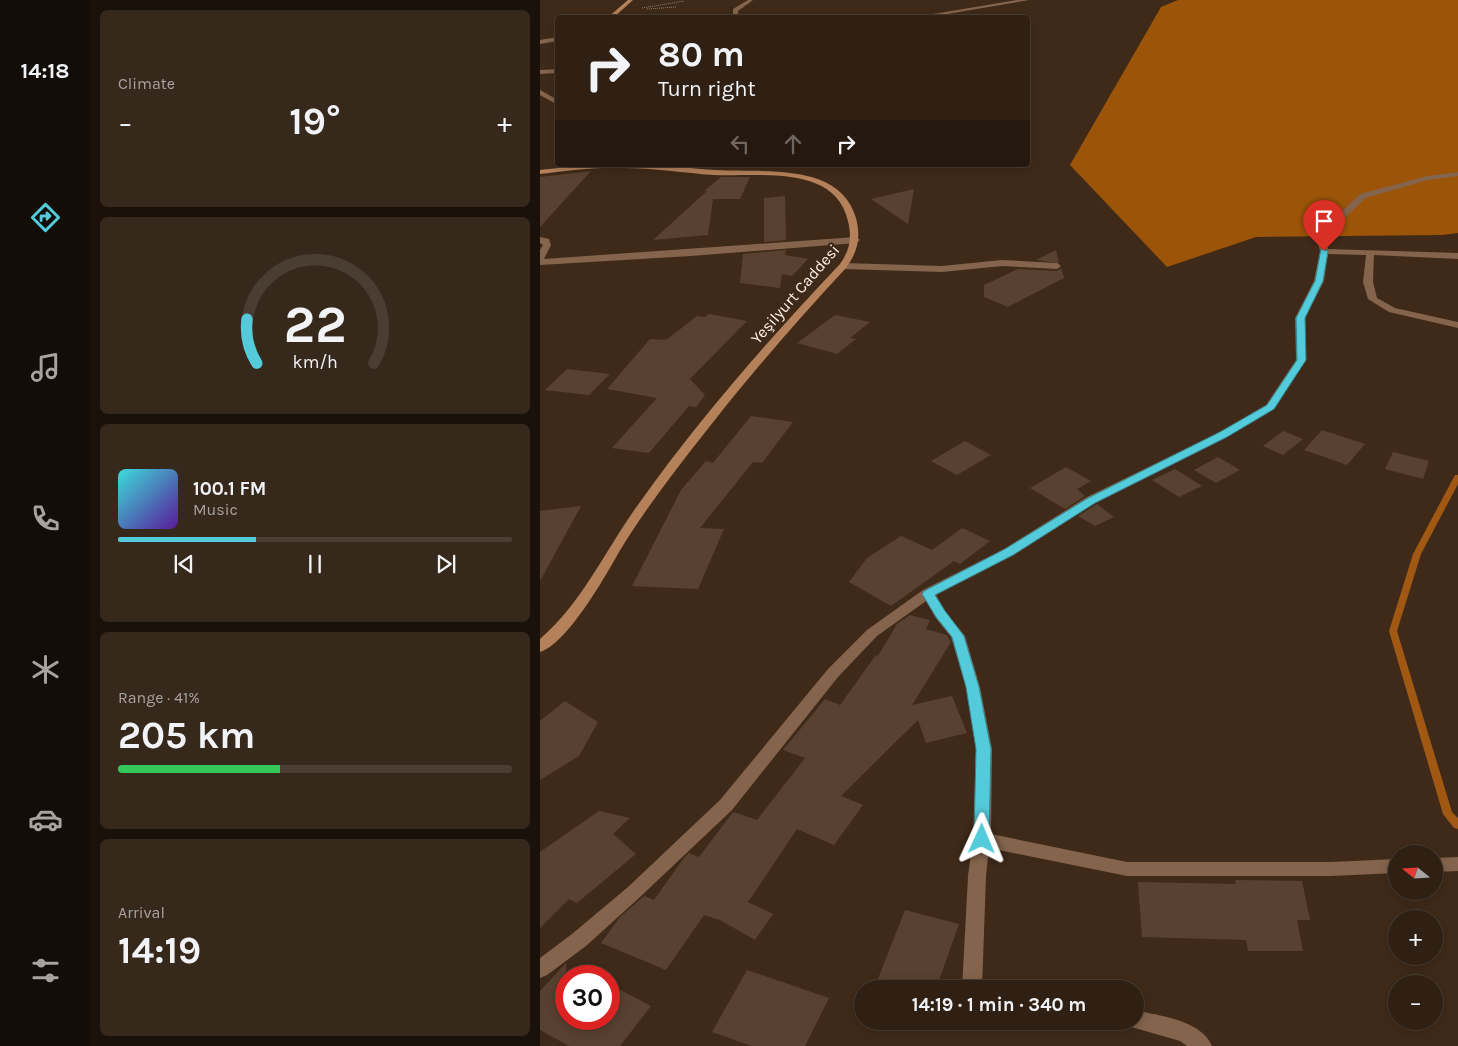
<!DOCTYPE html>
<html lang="en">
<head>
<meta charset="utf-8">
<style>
	:root { --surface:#2f2013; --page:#37281c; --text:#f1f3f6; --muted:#a7a3a0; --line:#4a3e33; --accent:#53cbdb }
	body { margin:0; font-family:Karla,sans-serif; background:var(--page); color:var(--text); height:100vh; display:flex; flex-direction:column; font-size:19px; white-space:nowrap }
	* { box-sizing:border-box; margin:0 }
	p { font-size:16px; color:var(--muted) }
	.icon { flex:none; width:28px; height:28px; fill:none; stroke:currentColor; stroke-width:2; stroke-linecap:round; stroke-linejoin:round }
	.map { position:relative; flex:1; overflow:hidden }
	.drawer { display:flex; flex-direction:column; gap:10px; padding:10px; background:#1a120a; width:450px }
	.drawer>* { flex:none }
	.banner { position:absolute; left:15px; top:15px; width:475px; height:152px; border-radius:5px; box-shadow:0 2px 12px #0003,0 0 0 1px var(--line); background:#2f2013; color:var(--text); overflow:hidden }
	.needle { width:32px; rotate:288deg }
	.buttons { position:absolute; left:848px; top:845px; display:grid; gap:10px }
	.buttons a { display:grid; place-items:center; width:55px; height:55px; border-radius:50%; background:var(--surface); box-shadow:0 2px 12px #0003,0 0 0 1px var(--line); font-size:25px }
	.speed { position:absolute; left:15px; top:965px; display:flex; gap:10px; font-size:25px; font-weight:700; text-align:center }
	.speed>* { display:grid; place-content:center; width:65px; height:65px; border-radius:50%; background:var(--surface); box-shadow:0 2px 12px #0003,0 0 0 1px var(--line); line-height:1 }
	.speed .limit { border:8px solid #d22; background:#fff; color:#111 }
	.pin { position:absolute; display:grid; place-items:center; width:42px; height:42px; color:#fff; margin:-51px -21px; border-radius:50% 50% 50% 0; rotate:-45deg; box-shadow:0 0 5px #0007 }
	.pin .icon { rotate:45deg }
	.me { position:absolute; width:55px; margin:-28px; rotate:1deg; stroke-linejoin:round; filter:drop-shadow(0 0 4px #0008) }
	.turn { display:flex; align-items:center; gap:18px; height:105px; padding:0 20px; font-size:22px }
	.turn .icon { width:65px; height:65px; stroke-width:2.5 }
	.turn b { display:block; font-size:35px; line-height:42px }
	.lanes { display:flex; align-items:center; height:48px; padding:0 20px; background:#0003; justify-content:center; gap:25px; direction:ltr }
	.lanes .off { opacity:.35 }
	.big { font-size:38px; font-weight:700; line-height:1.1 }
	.drawer .widget { flex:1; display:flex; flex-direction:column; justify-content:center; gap:8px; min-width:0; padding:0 18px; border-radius:8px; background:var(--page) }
	.drawer .dial { align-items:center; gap:0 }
	.dial svg { height:130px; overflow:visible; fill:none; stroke:var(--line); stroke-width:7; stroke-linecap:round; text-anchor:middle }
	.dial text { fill:var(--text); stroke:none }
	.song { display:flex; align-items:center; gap:15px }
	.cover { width:60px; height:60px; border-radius:8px; background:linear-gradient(135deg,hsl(180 70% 55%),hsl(270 70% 35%)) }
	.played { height:5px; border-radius:2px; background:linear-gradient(90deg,var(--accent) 35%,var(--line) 35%) }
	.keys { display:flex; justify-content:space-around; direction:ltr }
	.heat { display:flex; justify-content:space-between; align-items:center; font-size:28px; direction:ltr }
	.charge { height:8px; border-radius:4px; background:linear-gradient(90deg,#34c759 41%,var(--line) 0) }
	.trip { position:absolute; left:314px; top:980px; width:290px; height:50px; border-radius:25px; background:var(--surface); box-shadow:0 2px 12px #0003,0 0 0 1px var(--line); font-weight:700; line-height:50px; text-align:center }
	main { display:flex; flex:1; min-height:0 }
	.menu { display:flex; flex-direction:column; width:90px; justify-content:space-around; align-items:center; background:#130d08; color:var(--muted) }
	.menu .icon { width:35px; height:35px }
	.menu .active { color:var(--accent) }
	.menu b { font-size:22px; color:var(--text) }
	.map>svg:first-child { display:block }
	.forest { fill:#9b5408 }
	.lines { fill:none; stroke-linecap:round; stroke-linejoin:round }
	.stream { fill:#a05812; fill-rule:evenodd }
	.building { fill:#584130 }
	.path { stroke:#938275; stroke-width:1; stroke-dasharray:1 1; stroke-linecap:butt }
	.street { fill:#84644c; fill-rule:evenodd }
	.secondary { fill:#b4815a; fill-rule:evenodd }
	.route { fill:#53cbdb; stroke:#36848e }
	.labels { text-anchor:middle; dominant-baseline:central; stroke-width:5; stroke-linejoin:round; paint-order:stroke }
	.far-street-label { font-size:16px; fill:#fef2ea; stroke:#3f2a19 }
</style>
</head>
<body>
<main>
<nav class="menu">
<b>14:18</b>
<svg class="icon active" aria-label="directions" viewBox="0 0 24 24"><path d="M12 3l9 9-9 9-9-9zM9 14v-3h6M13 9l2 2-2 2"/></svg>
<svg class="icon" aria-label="music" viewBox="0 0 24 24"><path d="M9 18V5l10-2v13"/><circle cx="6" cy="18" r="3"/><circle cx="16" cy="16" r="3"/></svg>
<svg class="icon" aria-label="phone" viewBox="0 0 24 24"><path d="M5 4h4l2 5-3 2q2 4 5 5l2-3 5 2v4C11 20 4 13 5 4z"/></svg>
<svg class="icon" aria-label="climate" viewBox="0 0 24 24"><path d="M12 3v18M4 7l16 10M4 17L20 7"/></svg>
<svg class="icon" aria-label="car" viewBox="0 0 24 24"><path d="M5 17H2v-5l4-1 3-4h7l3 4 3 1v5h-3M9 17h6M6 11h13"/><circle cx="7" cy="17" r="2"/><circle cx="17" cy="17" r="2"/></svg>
<svg class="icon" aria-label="filters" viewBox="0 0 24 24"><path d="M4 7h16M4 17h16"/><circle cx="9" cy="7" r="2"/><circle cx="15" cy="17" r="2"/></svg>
</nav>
<section class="drawer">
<div class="widget"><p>Climate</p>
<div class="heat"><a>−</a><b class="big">19°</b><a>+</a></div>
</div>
<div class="widget dial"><svg viewBox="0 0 100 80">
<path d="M14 69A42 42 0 1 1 86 69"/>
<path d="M14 69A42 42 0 0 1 8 42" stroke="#53cbdb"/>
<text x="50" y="56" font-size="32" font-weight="700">22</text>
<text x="50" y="72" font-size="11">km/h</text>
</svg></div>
<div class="widget">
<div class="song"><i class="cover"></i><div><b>100.1 FM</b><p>Music</p></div></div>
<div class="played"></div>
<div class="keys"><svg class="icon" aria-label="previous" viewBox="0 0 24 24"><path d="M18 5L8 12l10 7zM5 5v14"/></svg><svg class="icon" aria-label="pause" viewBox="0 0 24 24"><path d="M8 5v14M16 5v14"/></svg><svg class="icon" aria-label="next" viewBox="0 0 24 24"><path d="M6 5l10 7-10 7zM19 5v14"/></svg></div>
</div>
<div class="widget"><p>Range · 41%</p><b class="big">205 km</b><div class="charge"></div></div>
<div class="widget"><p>Arrival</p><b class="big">14:19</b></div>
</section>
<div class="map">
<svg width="918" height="1046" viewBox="0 0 918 1046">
	<rect width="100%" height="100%" fill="#3f2a19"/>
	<path class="forest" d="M638,0h280v233l-16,2 -186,2 -89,30 -97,-102 91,-158z"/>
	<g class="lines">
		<path class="stream" d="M915,475h3v9l-37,70 -24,77 55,181 6,6v11l-4,-1 -11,-14 -54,-183 24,-77z"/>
	</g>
	<path class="building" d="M51,171l-51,56v-50z
		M181,177h29l-10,22h-27l-5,36 -55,5 54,-49h-3z
		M374,189l-6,35 -37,-25z
		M245,196l1,44 -22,2v-44z
		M246,250l-1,5 23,4 -16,17 -10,-2 -2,14 -40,-5 3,-29z
		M516,250l3,13 -23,-3z
		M521,268l3,10 -56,29 -24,-10v-12l34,-16 39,2z
		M169,314l38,7 -57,58 15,16 -9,12 -7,-1 -40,47 -37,-5 45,-50 -50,-9 43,-50 16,1 31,-24 8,1z
		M295,315l35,7 -20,16 6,1 -19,15 -40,-11z
		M27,369l43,5 -21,21 -44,-5z
		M211,416l42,6 -31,41 -9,-1 -53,66 24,1 -26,60 -66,-3 49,-96 25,-29 7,2z
		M782,430l43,14 -18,21 -43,-15z
		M743,431l20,8 -20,16 -20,-9z
		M425,441l26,14 -34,20 -26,-14z
		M853,452l36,9 -6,18 -38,-10z
		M678,457l22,13 -24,13 -22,-13z
		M526,467l25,14 -14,8 8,7 -20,13 -35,-21z
		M635,469l27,17 -23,11 -27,-17z
		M557,504l17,13 -19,9 -17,-10z
		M41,506l-41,75v-70z
		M422,528l28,13 -30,23 -6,-3 -63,45 -42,-24 18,-24 34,-22 31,14z
		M370,615l20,5 -4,9 21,6 4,7 -39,63 40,-9 15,37 -41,10 -8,-23 -77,76 22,9 -29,40 -37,-16 -49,73 25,12 -18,26 -35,-20 -16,-5 -38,55 -65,-27 19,-26 24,-21 10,4 29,-41 6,-6 10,4 34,-45 24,8 48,-62 -22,-8 42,-51 15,6 36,-50 2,1 19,-32z
		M25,701l33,21 -19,34 -39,24v-59z
		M59,811l31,7 -17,16 23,20 -59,49 -8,-4 -29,29v-76z
		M695,880l67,1 8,39h-13l6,31h-55l-2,-11 -104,-3 -4,-55 98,2z
		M365,910l54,14 -23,65h-62z
		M26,963v56h43v-35l42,22 -31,40h-51l-29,-16v-39z
		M207,970l82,28 -24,48h-53l-40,-14z"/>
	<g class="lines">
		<path class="path" d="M102,8l42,-7
			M107,9l29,-2"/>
		<path class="street" d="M208,0h5l-15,11 1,7h-6v-9z
			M477,0h12l-105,18h-15z
			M18,37v4l-18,3v-4z
			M18,69v4l-18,1v-4z
			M0,90l18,10v5l-18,-10z
			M918,172v4l-30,4 -62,18 -42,39 4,12 130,4v6l-84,-4 -1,27 4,16 18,10 63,14v6l-69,-16 -21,-13 -5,-17 3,-27 -38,-1 -4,27 -19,37 1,42 -32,49 -46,27 -133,67 -81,52 -78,40 9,16 20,25 15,51 12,62 -1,85 136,28h204l65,-3v14l-65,3h-204l-138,-28 -3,28 -4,113h-20l6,-113 5,-37 3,-90 -10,-62 -15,-50 -16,-20 -9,-16 -49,35 -39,41 -106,133 -92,87 -54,49 -39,29 -7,3v-20l32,-24 56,-47 92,-87 108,-131 39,-39 56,-40 81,-41 83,-52 133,-65 46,-27 30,-45 -1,-42 19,-37 6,-30 -4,-14 1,-2 43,-41 67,-18z
			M0,237l9,2 2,6 -7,14 312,-22 4,3 -4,3 -165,13 -151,9v-15l3,-5 -3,-2z
			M462,260l55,3 4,3 -4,3 -55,-3 -60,6 -99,-3 -4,-3 4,-3 99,3z
			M918,857v14l-24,1v-14z
			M595,1010c25,6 66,10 77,36h-25l-7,-5 -52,-15 -2,-5h9z"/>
		<path class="secondary" d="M88,0h5l-20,18h-6z
			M46,165c23,0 46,-1 69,0 20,1 40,4 61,5 45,3 124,-9 140,48 5,20 2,33 -10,50 -50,54 -98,109 -143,167 -30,38 -59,76 -84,117 -14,25 -52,92 -79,100v-13c44,-38 66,-91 100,-137 60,-84 129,-163 200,-238 10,-14 12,-26 8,-43 -13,-57 -89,-44 -134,-46 -30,-2 -60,-7 -91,-7 -28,-1 -55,3 -83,6v-4z"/>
	</g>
	<path class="route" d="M781,249l7,2 -5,30 -18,37 1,42 -32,49 -47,28 -132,66 -82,52 -78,40 10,16 19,25 15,51 12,62 -2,90 -2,4 -5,2 -6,-2 -2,-4 2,-90 -10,-62 -14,-50 -16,-20 -14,-23 2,-3 81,-42 83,-51 132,-66 47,-27 30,-45 -1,-42 19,-37z"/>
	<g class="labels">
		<g class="far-street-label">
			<text transform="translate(255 294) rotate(-49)">Yeşilyurt Caddesi</text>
		</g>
	</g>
</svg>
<div class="buttons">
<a><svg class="needle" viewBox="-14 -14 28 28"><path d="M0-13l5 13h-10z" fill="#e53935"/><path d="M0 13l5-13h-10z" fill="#a7a3a0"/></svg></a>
<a>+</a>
<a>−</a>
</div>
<div class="speed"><div class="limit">30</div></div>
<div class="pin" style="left:784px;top:251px;background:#d93025"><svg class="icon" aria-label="arrive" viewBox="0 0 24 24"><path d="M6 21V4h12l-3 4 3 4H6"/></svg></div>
<svg class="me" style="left:442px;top:839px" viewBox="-20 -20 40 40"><path d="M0-17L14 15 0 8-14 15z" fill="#53cbdb" stroke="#fff" stroke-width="4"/></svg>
<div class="trip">14:19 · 1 min · 340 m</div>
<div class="banner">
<div class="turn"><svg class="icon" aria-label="right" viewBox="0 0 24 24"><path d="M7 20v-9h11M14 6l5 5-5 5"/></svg><div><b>80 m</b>Turn right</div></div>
<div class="lanes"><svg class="icon off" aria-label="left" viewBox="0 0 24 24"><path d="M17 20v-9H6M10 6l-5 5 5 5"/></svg><svg class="icon off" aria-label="ahead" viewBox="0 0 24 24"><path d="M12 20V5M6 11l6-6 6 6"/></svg><svg class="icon" aria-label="right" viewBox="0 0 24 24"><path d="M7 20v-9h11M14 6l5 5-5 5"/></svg></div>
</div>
</div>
</main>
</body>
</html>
